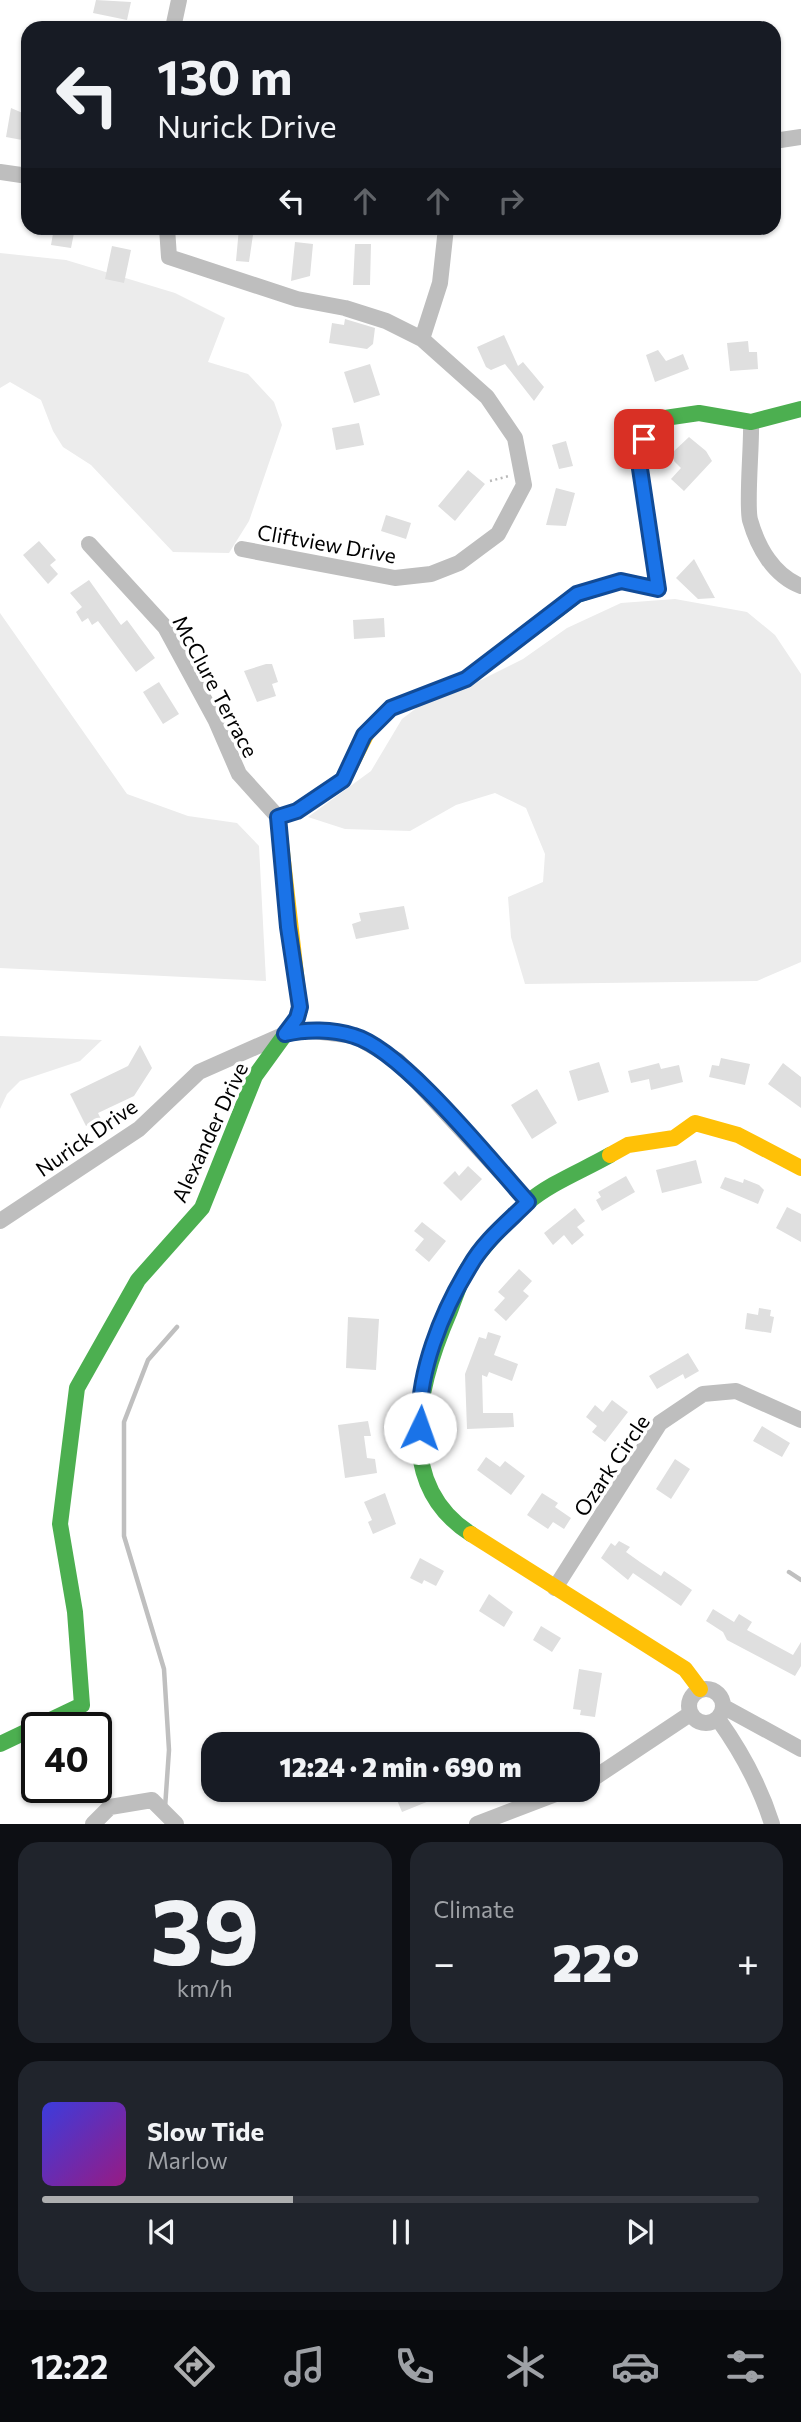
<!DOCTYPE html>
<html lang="en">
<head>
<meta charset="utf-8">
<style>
	:root { --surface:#171b24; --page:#20242c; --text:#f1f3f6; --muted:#9ea1a6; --line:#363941; --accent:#adaeaf }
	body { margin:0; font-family:Commissioner,sans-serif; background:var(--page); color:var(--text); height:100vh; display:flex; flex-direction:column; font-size:26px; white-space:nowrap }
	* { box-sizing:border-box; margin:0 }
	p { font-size:23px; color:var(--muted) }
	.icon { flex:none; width:38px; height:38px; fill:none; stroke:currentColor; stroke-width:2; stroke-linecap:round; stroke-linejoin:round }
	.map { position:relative; height:1824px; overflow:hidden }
	.details { display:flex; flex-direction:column; gap:18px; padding:18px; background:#0d0f14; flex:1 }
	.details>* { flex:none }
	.guide { position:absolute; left:21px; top:21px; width:760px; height:214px; border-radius:21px; box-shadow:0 2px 5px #0004; background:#171b24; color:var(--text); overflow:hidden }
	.speed { position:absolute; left:21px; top:1712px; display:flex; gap:14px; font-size:35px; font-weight:700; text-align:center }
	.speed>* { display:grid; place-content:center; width:91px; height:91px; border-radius:50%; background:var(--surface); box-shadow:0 2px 5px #0004; line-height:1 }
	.speed .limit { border:4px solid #111; border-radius:10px; background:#fff; color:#111 }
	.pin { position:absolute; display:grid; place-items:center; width:60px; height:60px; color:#fff; margin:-30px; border-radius:14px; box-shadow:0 4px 10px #0006 }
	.me { position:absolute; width:77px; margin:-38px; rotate:3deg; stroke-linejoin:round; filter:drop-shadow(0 0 5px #0008) }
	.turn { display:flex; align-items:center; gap:24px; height:147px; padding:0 21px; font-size:32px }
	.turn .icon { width:91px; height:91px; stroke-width:2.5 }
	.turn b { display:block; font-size:49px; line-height:60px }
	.lanes { display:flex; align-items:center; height:66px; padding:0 21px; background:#0003; justify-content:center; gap:35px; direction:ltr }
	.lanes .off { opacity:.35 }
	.big { font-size:52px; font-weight:800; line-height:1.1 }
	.details .card { flex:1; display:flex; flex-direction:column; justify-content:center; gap:10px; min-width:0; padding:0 24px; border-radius:21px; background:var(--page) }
	.details .dial { align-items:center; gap:0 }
	.dial b { font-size:91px; line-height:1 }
	.song { display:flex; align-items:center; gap:21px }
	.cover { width:84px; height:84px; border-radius:10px; background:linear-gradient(135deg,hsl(240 70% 55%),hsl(310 70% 35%)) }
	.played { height:7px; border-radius:4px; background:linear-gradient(90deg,var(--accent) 35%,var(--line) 35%) }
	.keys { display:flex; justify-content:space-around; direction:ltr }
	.heat { display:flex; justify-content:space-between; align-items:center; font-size:38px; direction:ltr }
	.details .tiles { flex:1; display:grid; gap:18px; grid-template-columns:1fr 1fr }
	.card:last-child { grid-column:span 2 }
	.trip { position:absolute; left:201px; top:1732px; width:399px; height:70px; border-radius:21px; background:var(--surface); box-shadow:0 2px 5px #0004; font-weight:800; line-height:70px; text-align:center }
	.dock { display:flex; height:112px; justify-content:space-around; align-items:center; background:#090b0e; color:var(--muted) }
	.dock .icon { width:49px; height:49px }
	.dock .current { color:var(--accent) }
	.dock b { font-size:32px; color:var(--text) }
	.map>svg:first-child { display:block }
	.green { fill:#ececec }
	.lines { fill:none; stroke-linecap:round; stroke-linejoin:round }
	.stream { stroke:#bfbfbf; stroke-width:4.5 }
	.building { fill:#dfdfdf }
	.path { stroke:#b9b9b9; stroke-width:2.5; stroke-dasharray:2 3.5; stroke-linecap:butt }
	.street { stroke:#bebebe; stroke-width:16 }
	.fast { stroke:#4caf50; stroke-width:16 }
	.slow { stroke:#ffc107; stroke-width:16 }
	.route-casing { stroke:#114b97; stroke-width:18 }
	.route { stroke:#1a73e8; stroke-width:12 }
	.labels { text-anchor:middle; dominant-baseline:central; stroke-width:7; stroke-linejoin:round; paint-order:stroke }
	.street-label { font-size:21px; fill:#000; stroke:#fff }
</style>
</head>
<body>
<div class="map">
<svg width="801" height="1824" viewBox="0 0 801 1824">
	<rect width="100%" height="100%" fill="#fff"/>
	<path class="green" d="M0,253l66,7 109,33 50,25 -17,44 40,12 26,28 8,23 -33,96 -20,32 -56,-1 -82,-87 -28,-18 -10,-16 -12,-31 -31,-18 -10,6z
		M675,599l72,13 28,23 26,39v288l-44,19 -232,3 -14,-47 -3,-40 35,-15 2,-28 -19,-46 -31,-15 -39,12 -46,26 -65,-2 -37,-12 63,-46 31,-52 29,-22 42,-13 50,-25 44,-31 54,-25z
		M0,613l127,181 61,22 49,7 22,23 7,135 -266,-13z
		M0,1036l102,4 -22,21 -60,20 -13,13 -7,15z"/>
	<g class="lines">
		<path class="stream" d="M789,1572l12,8
			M165,1808l4,-58 -5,-81 -40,-133v-114l24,-62 29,-33"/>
	</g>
	<path class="building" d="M96,0l35,2 -4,18 -34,-7z
		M11,108l14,6 -3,26 -16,-3z
		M54,228h21l-4,20 -20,-3z
		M239,228h15l-5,34 -13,-1z
		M295,242l18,2 -3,32 -19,5z
		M355,244h16l-1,41h-17z
		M112,246l19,4 -7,33 -19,-4z
		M345,319l30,9 -2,16 -6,5 -38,-6 3,-20 12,2z
		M504,335l14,31 5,-4 21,25 -10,14 -29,-37 -14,6 -5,-3 -9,-20z
		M748,341l1,11h8l1,17 -28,2 -3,-28z
		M658,350l8,11 17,-7 6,15 -34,13 -9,-27z
		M370,364l10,31 -26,8 -10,-31z
		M359,423l5,22 -28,5 -4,-22z
		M689,437l17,14 6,10 -28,30 -13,-12 10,-11 -7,-7 -1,-9z
		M566,441l7,25 -14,3 -7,-24z
		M468,470l17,14 -30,37 -17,-15z
		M556,488l19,5 -9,33 -20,-1z
		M386,515l25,8 -5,16 -25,-8z
		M39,541l17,19 -6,5 8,9 -10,10 -25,-29z
		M694,559l21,39 -17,1 -22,-21z
		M89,580l32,45 6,-5 28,38 -19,14 -38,-51 -6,4 -4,-7 -6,4 -6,-10 6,-5 -12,-14z
		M384,618l1,19 -31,2 -1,-19z
		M266,664h6l6,18 -6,2 4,12 -19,6 -13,-31z
		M159,682l20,32 -16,10 -20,-32z
		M404,906l5,23 -53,10 -4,-15 9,-3 -2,-8z
		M140,1045l12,23 -18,28 -36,17 3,6 -15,7 -16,-32 58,-28z
		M721,1058l29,6 -5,21 -36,-8 3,-12 7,1z
		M599,1062l10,30 -31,9 -9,-30z
		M659,1063l2,6 18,-4 4,17 -32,8 -2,-11 -18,4 -3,-12z
		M783,1063l18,14v31l-33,-24z
		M537,1089l20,34 -25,16 -21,-34z
		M696,1160l6,23 -40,10 -6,-23z
		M468,1166l14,13 -21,22 -18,-18 12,-12 4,5z
		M626,1176l9,16 -33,19 -6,-11 5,-3 -3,-5z
		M725,1177l18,6 1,-4 15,6 5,5 -6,14 -38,-16z
		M787,1207l14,7v28l-25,-14z
		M575,1208l10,13 -8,6 7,8 -12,10 -8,-10 -11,10 -9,-12z
		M422,1222l24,19 -17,21 -14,-12 9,-11 -10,-8z
		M519,1269l13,12 -9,10 6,5 -23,25 -12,-11 11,-12 -7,-6z
		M759,1308l12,2 -1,6 4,1 -3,16 -26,-4 2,-16 11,2z
		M348,1317l31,2 -3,51 -30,-2z
		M488,1332l13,4 -7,19 24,9 -6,17 -23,-9 -2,5 -5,-2 1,38h30l1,14 -47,2 -2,-55 14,-37 7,2z
		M688,1353l11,18 -14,8 -2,-5 -26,15 -8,-13z
		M612,1400l16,12 -23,30 -13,-10 5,-6 -11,-9 9,-12 8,7z
		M368,1421l3,15h-7l3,22 8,1 2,14 -32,5 -7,-53z
		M762,1426l28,17 -8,14 -29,-16z
		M486,1457l14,10 5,-6 20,15 -14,19 -34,-25z
		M675,1459l15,10 -19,30 -15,-10z
		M385,1493l11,31 -23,10 -5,-12 4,-2 -8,-18z
		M542,1493l16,10 -3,4 16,11 -7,11 -11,-7 -5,7 -21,-14z
		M619,1541l11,6 -4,5 14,10 21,14 3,-5 28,19 -11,16 -48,-33 -5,7 -27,-22 10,-15 4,3z
		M420,1558l24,13 -8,15 -12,-6 -2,4 -12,-6z
		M489,1594l24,18 -9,15 -25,-16z
		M713,1609l21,13 5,-8 13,8 -5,8 46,25 8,-13v24l-6,10 -68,-36 -4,-8 -17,-11z
		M541,1626l20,12 -9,14 -19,-12z
		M579,1669l23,4 -7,44 -15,-2 1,-5 -8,-1z
		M400,1790h30l4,9 -32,13 -8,-19z"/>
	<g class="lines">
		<path class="path" d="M490,481l19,-5"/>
		<path class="street" d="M173,28l6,-28
			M774,141l27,-4
			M0,172l28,4
			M167,228l2,29 128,42 48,9 41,13 36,18
			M751,422c1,22 -5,82 -1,98 8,28 24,56 51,66
			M89,544l76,83 51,94 23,53 39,43
			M242,549l153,29 36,-4 28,-11 39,-29 26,-49 -9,-47 -28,-41 -65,-58 18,-56 6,-55
			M0,1221l139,-92 60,-57 86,-38 20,-4 50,6 43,25 130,141
			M555,1588l105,-165 43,-29 33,-3 65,29
			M689 1706a17 17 0 1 1 34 0a17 17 0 1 1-34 0Z
			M724,1707l77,42
			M718,1719c23,32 42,67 54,105
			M588,1782l102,-68
			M93,1824l17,-17 42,-7 24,24
			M477,1824l89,-34"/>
		<path class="fast" d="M368,731l23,-23 75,-29 111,-84 44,-14 37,7 -19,-126 5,-23 14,-20 41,-6 52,9 50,-13
			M471,1534c-80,-51 -52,-152 -21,-223 6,-16 12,-36 22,-49 16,-20 36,-42 55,-59 23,-20 57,-33 83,-48
			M0,1744l82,-39 -7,-93 -15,-88 17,-136 61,-108 64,-72 53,-132 42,-58 3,-9"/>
		<path class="slow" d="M300,1009l-22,-192 19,-6 46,-31 25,-49
			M610,1155l18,-10 46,-7 21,-15 43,12 63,33
			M471,1534l214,135 15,20"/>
	</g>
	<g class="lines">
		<g class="route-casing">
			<path id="route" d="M420,1428c-4,-53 22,-117 50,-162 14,-25 38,-44 58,-64 -37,-41 -125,-152 -174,-166 -21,-7 -48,-7 -69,-2l12,-16 3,-11 -12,-80 -10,-110 19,-6 46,-31 21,-45 27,-27 75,-29 111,-85 44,-13 37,8 -19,-127 5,-23"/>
		</g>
		<use href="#route" class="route"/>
	</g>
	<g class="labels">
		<g class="street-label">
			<text transform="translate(327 543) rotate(10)">Cliftview Drive</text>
			<text transform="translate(216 686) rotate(62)">McClure Terrace</text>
			<text transform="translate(209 1132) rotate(-65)">Alexander Drive</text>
			<text transform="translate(86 1137) rotate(-35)">Nurick Drive</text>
			<text transform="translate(611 1465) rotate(-56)">Ozark Circle</text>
		</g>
	</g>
</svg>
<div class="speed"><div class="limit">40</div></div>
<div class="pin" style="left:644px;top:439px;background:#d93025"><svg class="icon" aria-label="arrive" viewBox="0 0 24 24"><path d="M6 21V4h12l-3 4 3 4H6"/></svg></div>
<svg class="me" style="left:420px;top:1428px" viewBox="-20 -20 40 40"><circle r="19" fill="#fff"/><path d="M0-13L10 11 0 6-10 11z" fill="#1a73e8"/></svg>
<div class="trip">12:24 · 2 min · 690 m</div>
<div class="guide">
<div class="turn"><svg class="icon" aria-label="left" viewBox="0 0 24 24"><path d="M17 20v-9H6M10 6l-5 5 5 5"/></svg><div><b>130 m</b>Nurick Drive</div></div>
<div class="lanes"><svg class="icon" aria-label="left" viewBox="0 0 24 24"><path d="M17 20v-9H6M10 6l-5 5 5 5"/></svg><svg class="icon off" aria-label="ahead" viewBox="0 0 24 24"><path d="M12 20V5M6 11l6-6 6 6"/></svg><svg class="icon off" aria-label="ahead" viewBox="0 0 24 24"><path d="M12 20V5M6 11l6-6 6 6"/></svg><svg class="icon off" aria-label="right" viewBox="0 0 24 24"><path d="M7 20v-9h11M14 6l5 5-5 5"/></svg></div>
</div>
</div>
<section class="details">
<div class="tiles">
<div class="card dial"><b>39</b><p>km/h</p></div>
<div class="card"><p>Climate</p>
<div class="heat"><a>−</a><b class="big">22°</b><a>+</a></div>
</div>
<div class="card">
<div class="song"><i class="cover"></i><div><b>Slow Tide</b><p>Marlow</p></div></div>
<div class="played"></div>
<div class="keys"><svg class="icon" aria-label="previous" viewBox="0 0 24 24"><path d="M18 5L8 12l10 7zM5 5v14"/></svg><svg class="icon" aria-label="pause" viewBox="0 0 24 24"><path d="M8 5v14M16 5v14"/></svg><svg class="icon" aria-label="next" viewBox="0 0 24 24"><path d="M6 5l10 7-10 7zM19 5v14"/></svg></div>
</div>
</div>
</section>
<nav class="dock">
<b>12:22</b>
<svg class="icon current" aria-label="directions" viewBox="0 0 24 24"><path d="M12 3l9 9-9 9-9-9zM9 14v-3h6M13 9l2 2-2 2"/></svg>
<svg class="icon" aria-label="music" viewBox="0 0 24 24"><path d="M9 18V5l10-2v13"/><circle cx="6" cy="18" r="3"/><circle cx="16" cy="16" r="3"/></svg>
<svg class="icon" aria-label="phone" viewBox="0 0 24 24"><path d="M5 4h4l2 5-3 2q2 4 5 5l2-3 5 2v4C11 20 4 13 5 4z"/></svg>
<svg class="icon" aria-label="climate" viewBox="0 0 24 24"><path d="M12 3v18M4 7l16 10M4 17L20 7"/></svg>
<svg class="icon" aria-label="car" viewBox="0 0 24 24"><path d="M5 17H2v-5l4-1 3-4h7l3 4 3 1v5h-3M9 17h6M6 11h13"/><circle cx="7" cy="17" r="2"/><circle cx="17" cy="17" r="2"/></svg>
<svg class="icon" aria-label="filters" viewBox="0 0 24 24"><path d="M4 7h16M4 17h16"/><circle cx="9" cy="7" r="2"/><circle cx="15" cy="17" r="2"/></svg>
</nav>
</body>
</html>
